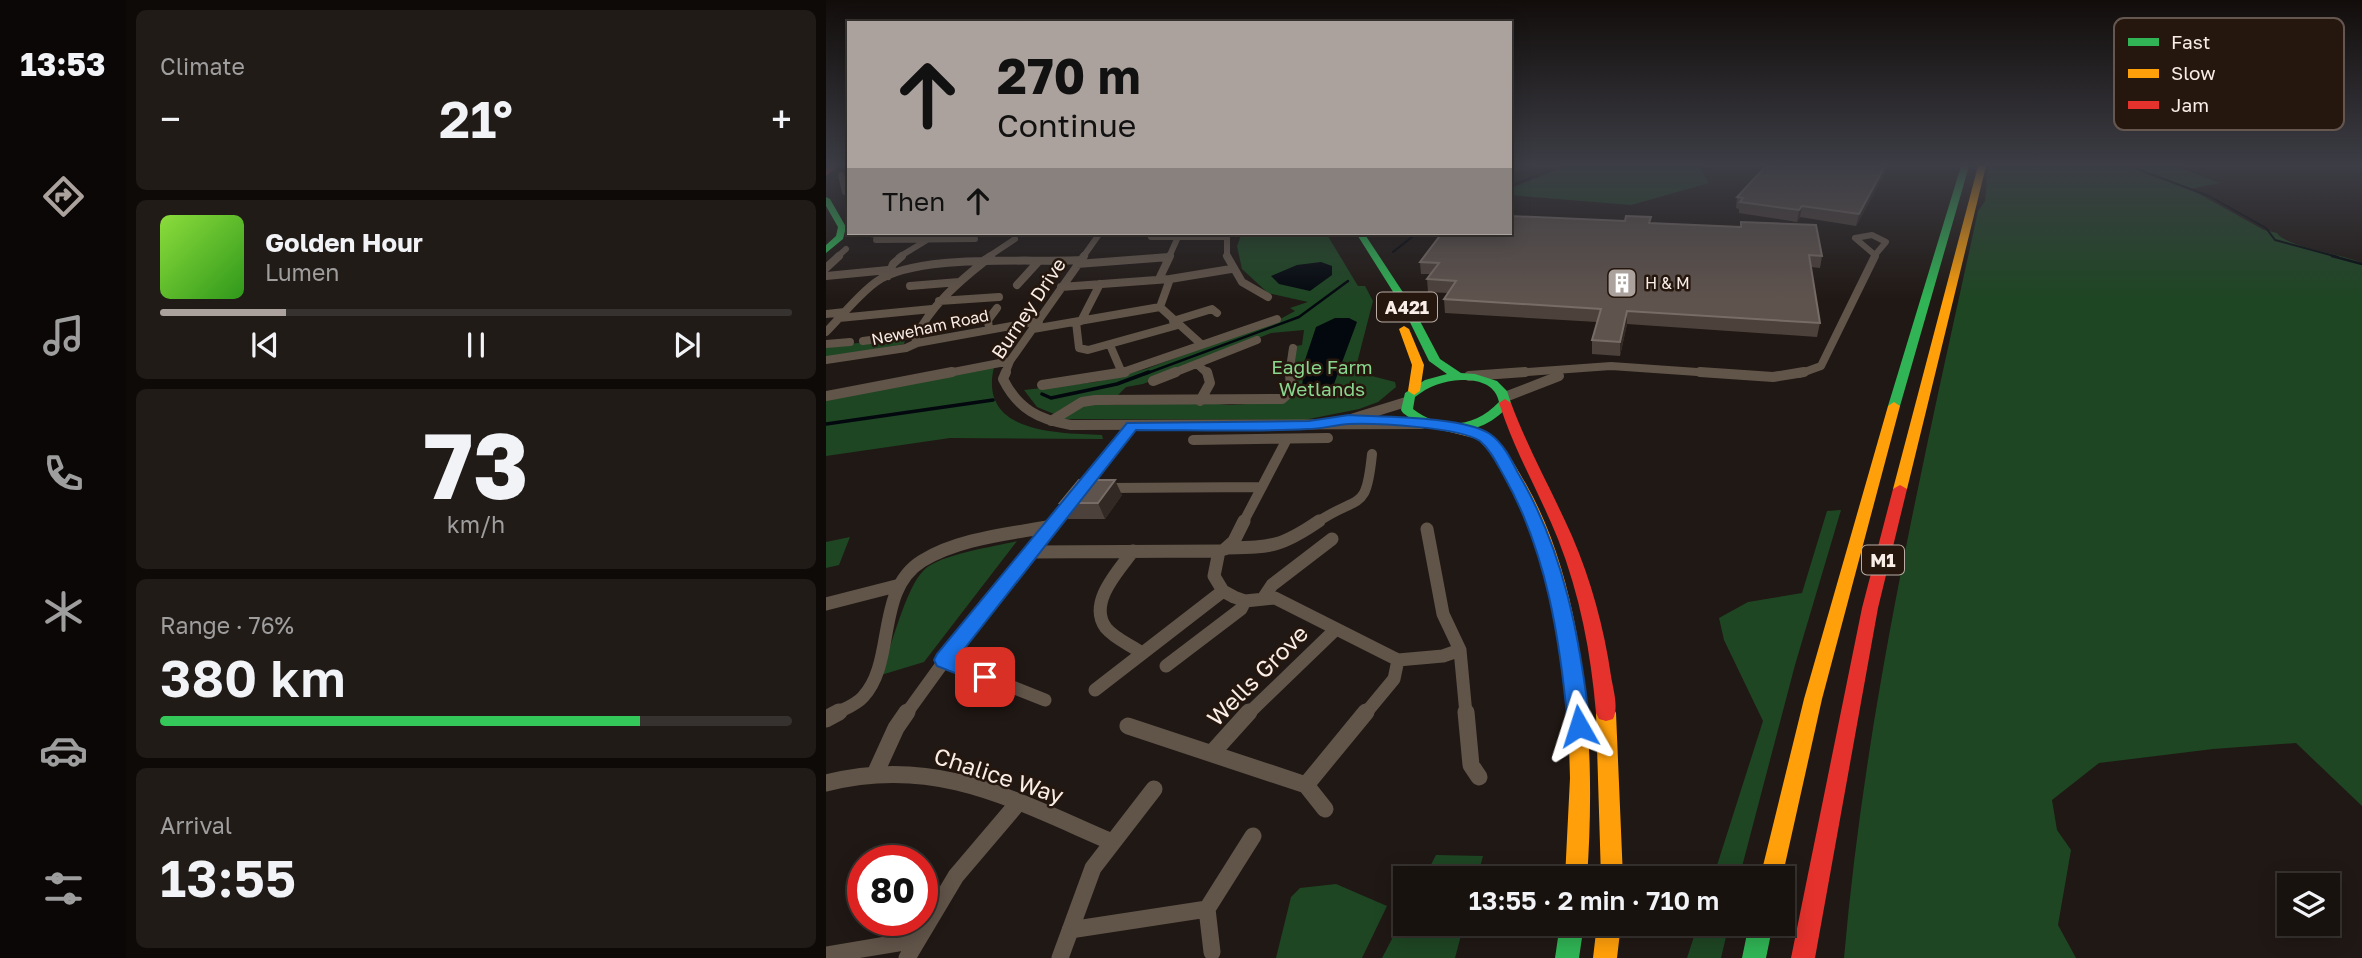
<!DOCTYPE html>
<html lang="en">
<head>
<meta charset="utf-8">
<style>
	:root { --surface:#18120f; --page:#211b18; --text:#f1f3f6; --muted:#9f9e9e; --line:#36322f; --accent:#aca29d }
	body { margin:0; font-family:"Golos Text",sans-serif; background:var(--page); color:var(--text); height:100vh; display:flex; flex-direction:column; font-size:26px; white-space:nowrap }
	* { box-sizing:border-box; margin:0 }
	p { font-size:23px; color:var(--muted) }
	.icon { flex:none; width:38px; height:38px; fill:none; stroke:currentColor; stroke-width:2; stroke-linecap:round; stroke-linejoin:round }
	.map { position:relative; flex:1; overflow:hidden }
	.sheet { display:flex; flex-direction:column; gap:10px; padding:10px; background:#0d0a08; width:700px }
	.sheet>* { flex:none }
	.top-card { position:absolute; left:21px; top:21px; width:665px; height:214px; border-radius:0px; box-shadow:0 4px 18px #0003,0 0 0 2px var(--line); background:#aca29d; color:#111; overflow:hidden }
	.buttons { position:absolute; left:1451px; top:873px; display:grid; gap:14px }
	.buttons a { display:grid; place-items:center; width:63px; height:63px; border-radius:0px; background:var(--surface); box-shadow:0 4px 18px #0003,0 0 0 2px var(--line); font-size:35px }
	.speed { position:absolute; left:21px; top:845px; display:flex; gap:14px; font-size:35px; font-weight:700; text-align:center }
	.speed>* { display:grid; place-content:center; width:91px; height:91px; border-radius:50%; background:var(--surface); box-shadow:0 4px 18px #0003,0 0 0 2px var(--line); line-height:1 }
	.speed .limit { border:10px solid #d22; background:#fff; color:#111 }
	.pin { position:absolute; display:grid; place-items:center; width:60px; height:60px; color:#fff; margin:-30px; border-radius:14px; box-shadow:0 4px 10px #0006 }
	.me { position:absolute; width:77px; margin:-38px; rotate:354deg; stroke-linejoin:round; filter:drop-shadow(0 0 5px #0008) }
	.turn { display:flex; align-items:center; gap:24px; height:147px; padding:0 35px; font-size:32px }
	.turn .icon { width:91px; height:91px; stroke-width:2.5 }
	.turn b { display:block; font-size:49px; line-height:60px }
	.then { display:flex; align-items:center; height:66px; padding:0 35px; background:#0003; gap:14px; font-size:26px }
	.big { font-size:52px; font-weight:600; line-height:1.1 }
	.sheet .card { flex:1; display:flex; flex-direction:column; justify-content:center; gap:10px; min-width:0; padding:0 24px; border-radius:10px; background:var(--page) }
	.sheet .dial { align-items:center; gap:0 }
	.dial b { font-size:91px; line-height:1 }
	.song { display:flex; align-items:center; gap:21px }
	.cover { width:84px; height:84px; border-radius:10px; background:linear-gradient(135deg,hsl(90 70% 55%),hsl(110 70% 35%)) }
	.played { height:7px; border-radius:4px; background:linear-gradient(90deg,var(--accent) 20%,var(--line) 20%) }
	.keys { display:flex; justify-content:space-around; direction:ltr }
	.heat { display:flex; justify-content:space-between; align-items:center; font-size:38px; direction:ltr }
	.charge { height:10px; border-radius:5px; background:linear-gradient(90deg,#34c759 76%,var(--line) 0) }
	.trip { position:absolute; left:567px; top:866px; width:402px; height:70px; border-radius:0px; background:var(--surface); box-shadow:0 4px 18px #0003,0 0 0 2px var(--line); font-weight:600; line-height:70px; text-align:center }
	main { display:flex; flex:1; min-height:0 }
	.tabs { display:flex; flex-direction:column; width:126px; justify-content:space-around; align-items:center; background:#0a0706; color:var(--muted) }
	.tabs .icon { width:49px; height:49px }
	.tabs .on { color:var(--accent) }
	.tabs b { font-size:32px; color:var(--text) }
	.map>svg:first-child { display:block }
	.green { fill:#1e4623 }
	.water { fill:#03080e }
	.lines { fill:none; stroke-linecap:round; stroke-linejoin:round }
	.stream-far2 { stroke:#03080e; stroke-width:2 }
	.stream-far1 { stroke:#03080e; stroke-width:2.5 }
	.stream { stroke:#03080e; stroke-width:3.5 }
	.street-far4 { stroke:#615449; stroke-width:6 }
	.street-far3 { stroke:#615449; stroke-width:8 }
	.street-far2 { stroke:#615449; stroke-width:10 }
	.street-far1 { stroke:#615449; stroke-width:13 }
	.street { stroke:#615449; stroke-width:17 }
	.fast { fill:#30b455; fill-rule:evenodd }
	.slow { fill:#ff9f0a; fill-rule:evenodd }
	.jam { fill:#e5322d; fill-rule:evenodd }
	.wall { fill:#4d413b }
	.shaded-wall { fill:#332924 }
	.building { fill:#5f534d; stroke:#776c66; stroke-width:2 }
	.route { fill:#1a73e8; stroke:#114b97; stroke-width:2 }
	.labels { text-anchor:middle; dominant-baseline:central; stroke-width:5; stroke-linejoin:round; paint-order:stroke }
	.far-poi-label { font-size:16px; fill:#f8ede7; stroke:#26170e; text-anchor:start }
	.far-street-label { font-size:16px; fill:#f8ede7; stroke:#26170e }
	.shield { fill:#26170e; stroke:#b9ada6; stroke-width:2 }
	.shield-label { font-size:18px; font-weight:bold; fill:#f8ede7 }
	.street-label { font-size:19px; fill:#f8ede7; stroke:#26170e }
	.park-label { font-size:19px; fill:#89d68f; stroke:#26170e }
	.near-street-label { font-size:23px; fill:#f8ede7; stroke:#26170e }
	.key { fill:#26170e; stroke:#65574f; stroke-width:2 }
	.key-label { font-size:19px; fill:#f8ede7 }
</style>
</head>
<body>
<main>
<nav class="tabs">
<b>13:53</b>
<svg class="icon on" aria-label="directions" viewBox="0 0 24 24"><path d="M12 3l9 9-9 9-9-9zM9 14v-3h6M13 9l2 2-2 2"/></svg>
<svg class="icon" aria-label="music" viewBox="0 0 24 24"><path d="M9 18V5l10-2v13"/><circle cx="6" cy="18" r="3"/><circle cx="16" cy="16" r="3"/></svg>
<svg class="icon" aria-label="phone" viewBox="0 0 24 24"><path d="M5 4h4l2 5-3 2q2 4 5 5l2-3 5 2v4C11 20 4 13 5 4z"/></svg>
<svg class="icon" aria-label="climate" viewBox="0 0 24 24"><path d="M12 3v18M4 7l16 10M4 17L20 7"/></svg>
<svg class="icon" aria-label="car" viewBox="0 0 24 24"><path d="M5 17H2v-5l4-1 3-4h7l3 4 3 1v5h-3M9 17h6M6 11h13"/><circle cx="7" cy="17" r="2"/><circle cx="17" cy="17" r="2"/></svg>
<svg class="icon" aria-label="filters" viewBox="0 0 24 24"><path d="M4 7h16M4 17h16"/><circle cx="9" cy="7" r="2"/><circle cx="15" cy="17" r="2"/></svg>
</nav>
<section class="sheet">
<div class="card"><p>Climate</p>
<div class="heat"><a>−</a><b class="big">21°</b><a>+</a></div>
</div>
<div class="card">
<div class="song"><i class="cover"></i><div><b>Golden Hour</b><p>Lumen</p></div></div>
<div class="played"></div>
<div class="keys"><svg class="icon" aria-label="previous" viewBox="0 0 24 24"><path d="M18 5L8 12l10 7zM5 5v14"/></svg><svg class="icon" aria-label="pause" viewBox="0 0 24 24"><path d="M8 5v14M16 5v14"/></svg><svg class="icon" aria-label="next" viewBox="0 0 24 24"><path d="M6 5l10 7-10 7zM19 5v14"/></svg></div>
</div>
<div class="card dial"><b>73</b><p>km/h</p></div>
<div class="card"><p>Range · 76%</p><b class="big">380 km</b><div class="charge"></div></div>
<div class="card"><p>Arrival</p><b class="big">13:55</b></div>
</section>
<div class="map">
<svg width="1536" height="958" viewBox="0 0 1536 958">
	<rect width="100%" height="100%" fill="#201814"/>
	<path class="green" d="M739,166h134l10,17 -78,22 -121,-10v-6z
		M1162,166h187l45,17 -30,6 74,41 13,3c9,14 65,21 85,30v543l-66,-63 -83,6 -114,14 -47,37 5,30 14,20 -13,75 18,33h-232c22,-253 80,-499 134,-747l7,-10z
		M416,233h84l32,53h7l8,15 -16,62 11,12 27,7 1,5 -18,15 -19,7 -55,11 -240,-1v-4l21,-11 12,-2 17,3 84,-3 31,3 56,-3 4,-55 13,-2 2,-15 -33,3 -128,51 -17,3 -10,10 -20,-1 -22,6 -20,12 -17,-7 -13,-17 72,-8 50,-13 136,-51 13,-7 -5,-3 18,-6 -40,-9 -26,-24 -5,-23z
		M80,337l-2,7 -78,14v-11z
		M168,367c-16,67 64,66 108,68l1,4 -153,-1 -124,18v-57z
		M1015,510l-46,155 -56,213h-26l50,-157 -39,-81 -5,-22 29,-16 54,-9 25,-82z
		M24,537l-11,28 -13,3v-26z
		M191,541l-93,121 -43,13c9,-25 25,-88 43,-105 16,-16 70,-23 93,-29z
		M610,855l47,1 -6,22h-53z
		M510,884l51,22 -25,52h-86l15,-61 9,-9z
		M579,914v10h59l-9,34h-73z
		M872,924h31l-8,34h-34z"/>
	<path class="water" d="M495,262l11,4v9l-22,16 -31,-7 -8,-8 26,-11z
		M509,318h14l8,4 -23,62 -8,6 -22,1 -2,-3 2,-25 12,-36z"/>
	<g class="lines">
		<path class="stream-far2" d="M1303,166l80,30 57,32 9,12 63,17
			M684,186l51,-20
			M567,252l24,-19"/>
		<path class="stream-far1" d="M1506,256l30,8
			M319,374l154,-57 49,-36"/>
		<path class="stream" d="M216,394l9,4 66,-14 32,-12
			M0,424l167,-24"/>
		<path class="street-far4" d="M15,175l4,17 4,-1
			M39,233l17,3
			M152,233h122
			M1046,235l14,7 -11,13 -20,-17z
			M325,237h76v20
			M50,240l99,-1
			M11,257l9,-8
			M73,257l28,-17
			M162,257l27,-18
			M257,257l17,-24
			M337,257h6
			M343,257l9,-20
			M1048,257l1,-2"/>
		<path class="street-far3" d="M401,256l15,26 26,15
			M157,261l8,-5
			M251,264l92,-7
			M0,268l13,-12
			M0,276l62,-6
			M62,276l5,-12 9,-8
			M333,279l11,-23
			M344,279l61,-10
			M191,285l21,-23
			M84,286l49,-4
			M235,287l109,-8 -10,28
			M113,301l60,-4
			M334,307l41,37
			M0,314l19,-2
			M13,318l93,-9
			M255,321l19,-37
			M347,321l39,-12 5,4
			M250,322l3,26 9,2 90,-25
			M163,329l-1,-9 9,-12
			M207,329l127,-22
			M0,332c16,-16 32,-37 50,-50 40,-29 153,-19 204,-22
			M37,341l53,-7
			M91,343l-2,-5c16,-32 42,-55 70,-77
			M0,344l24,-2
			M284,345l12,28
			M0,360l80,-12 11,-5 122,-22
			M371,364l11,10
			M117,374l67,-13
			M179,374l5,-13 74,-105
			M291,374l160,-55
			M345,374l86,-34
			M463,374l4,-26
			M674,374l111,-8 115,8
			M973,374l22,-8 54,-110"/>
		<path class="street-far2" d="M180,372l-3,7c15,30 36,41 68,46l351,-1
			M874,372l73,5 31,-5
			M643,376l56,-4
			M327,381l23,-9
			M216,385l83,-13
			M0,396l126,-24
			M679,397l54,-21
			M374,401l10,-18 -3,-11
			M525,419l55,-17
			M225,421l31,-19 13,-2 187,-1 9,-8 -1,-19
			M367,440l135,-2
			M281,488l155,-1
			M229,523l77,-97
			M417,523l44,-84
			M490,523c44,-30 50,-9 56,-69"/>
		<path class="street-far1" d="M601,529l16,85 17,36 6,64
			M401,548c45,-1 54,-1 92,-27
			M399,549l9,-8 10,-20
			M307,551c-14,19 -46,52 -27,77 9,11 25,17 36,25
			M204,552l189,-1 -5,25 9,15 11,6 11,4 30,-3 123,62 -4,19 -29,35
			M438,597l8,-12 60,-46
			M0,604l74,-19
			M572,660l45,-4 17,-6
			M340,666l75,-57 4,-8
			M269,690l128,-99
			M219,700l-100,-40 111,-139
			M9,714c9,-5 21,-9 28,-17 33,-35 12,-107 59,-136 37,-23 88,-27 130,-35
			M80,714l39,-54
			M422,714l88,-85"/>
		<path class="street" d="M640,712l5,53 8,12
			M0,719l13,-7
			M302,726l178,59 19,24
			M386,753l37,-41
			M49,774l21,-46 11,-16
			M0,783c110,-28 188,17 286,59
			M480,785l60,-73
			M244,930l137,-21
			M386,952l-5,-43 46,-73
			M0,955l90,-15
			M81,958l49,-82 62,-73
			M234,958l33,-90 61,-79"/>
		<path class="fast" d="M1135,166h8l-69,240 -6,4 -4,-1 -2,-3z
			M0,197l4,2 16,28 -3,12 -17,14v-8l10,-9 2,-9 -12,-21z
			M530,233h8l48,73 28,53 21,14 14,1 22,7 10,10 4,12c-28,35 -74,37 -108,10l-2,-3 4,-17 20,-13 22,-6 -18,-13 -27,-55zM635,380c16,-1 35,4 38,22 -25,26 -57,29 -86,7l2,-12c14,-11 28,-16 46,-17z
			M734,924h24l-5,34h-24z
			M923,924h24l-7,34h-24z"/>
		<path class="slow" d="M1152,166h8l-79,323 -7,4 -7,-4z
			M578,326l5,3 15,36 -4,26 -6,4 -6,-4 4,-26 -13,-36z
			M1068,402l6,4 -78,293 -40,179h-22l44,-179 84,-293z
			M625,424c12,2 26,3 36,9 17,11 29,34 39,51 62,109 70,271 61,394h-22l5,-100 -2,-67 -11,-84 -9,-45 -13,-43 -15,-40 -18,-33 -24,-27 -32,-8 -1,-3z
			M780,705l7,2 3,6 7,165h-22l-5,-165 3,-6z
			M771,924h24l-4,34h-24z"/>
		<path class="jam" d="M3,166h8l-11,10v-6z
			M679,399l6,4c17,46 41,88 61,133 19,44 32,92 39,140 2,13 8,31 2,43l-7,2 -7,-2 -3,-6c-5,-60 -16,-118 -38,-174 -16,-40 -38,-78 -53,-119l-6,-17z
			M1074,485l7,4 -29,119 -63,350h-24l71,-350 31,-119z"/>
	</g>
	<path class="wall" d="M940,166h123l-33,60 -56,-9 -3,5 -58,-9v-4l-3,-1 1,-11z
		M825,217l-1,6 91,4v-5l81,34 -2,12 -9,-1 9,56 -3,14 -190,-13 -7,32 -28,-2v-14l5,-18 -152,-9 -1,-14 4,-6 -20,-1 -1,-13 3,-5h-9l-1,-12z
		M296,495l-17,24h-37l-8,-16z"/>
	<path class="shaded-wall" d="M684,166h20v4l-20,3z
		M1059,166h4l-33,60 3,-12z
		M976,206l-2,11 -3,5 2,-12z
		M801,311v13l-7,32v-14z
		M289,480l7,15 -17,24 -7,-16z"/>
	<path class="building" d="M940,166h119l-26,48 -57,-8 -3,4 -59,-8 3,-4 -6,-1z
		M684,216l115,5 1,-5 25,1 -2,6 92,4v-5l75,3 6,31 -13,-1 11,68 -193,-12 -7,31 -28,-2 9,-31 -157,-10 12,-18 -29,-2 12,-16 -19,-1 22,-29h68z
		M253,480h36l-17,23h-38z"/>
	<linearGradient id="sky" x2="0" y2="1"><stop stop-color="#120d0b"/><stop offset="0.55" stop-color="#3c3d45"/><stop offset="1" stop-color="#3c3d45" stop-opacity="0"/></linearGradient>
	<rect width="1536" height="300" fill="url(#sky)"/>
	<path class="route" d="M523,415c33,2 114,1 141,19 13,9 21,25 28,39 46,77 62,165 72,253l-3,6 -8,3 -7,-3 -4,-6c-8,-86 -21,-174 -64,-250 -7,-12 -13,-26 -24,-35 -20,-14 -105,-18 -131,-17 -14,1 -28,5 -42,5 -57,3 -114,1 -171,1l-178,227 34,14 3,6 -3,6 -7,2 -48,-19 -3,-6 3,-6 190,-231 182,-2z"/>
	<defs>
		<g id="building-square" transform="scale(1.575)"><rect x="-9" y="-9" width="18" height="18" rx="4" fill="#aca29d" stroke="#26170e"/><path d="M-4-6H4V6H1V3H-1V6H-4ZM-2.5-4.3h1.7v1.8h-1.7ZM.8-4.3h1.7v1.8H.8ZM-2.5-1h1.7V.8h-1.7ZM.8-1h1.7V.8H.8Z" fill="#fff"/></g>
	</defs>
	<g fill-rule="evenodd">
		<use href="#building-square" x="796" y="283"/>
	</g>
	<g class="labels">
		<g class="far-poi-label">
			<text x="819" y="283">H &amp; M</text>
		</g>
		<g class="far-street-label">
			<text transform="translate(104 327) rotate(-12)">Neweham Road</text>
		</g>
		<g class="shield">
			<rect x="551" y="292.5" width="60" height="29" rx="5"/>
			<rect x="1036" y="545.5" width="42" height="29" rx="5"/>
		</g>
		<g class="shield-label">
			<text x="581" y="307">A421</text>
			<text x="1057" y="560">M1</text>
		</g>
		<g class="street-label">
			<text transform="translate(202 308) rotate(-56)">Burney Drive</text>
		</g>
		<g class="park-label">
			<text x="496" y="366">Eagle Farm<tspan x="496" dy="22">Wetlands</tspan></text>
		</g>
		<g class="near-street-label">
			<text transform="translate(431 675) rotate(-45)">Wells Grove</text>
			<text transform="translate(173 775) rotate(18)">Chalice Way</text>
		</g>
	</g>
	<rect x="1288" y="18" width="230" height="112" rx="10" class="key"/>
	<rect x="1302" y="38" width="31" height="8" fill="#30b455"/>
	<rect x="1302" y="69" width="31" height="9" fill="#ff9f0a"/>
	<rect x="1302" y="101" width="31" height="8" fill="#e5322d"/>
	<g class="key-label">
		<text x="1345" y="49">Fast</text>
		<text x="1345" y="80">Slow</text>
		<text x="1345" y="112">Jam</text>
	</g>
</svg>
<div class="buttons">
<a><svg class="icon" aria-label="layers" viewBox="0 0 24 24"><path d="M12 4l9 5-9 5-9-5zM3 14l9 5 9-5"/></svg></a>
</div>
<div class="speed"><div class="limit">80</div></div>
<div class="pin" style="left:159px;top:677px;background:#d93025"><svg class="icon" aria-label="arrive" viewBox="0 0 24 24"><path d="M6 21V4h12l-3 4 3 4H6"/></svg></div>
<svg class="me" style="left:753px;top:726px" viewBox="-20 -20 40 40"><path d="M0-17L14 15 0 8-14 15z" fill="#1a73e8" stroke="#fff" stroke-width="4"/></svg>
<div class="trip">13:55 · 2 min · 710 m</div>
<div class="top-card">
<div class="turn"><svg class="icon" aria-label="ahead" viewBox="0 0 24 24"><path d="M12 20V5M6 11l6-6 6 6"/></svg><div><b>270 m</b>Continue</div></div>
<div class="then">Then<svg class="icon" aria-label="ahead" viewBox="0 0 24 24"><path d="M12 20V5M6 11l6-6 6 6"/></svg></div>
</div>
</div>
</main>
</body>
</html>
